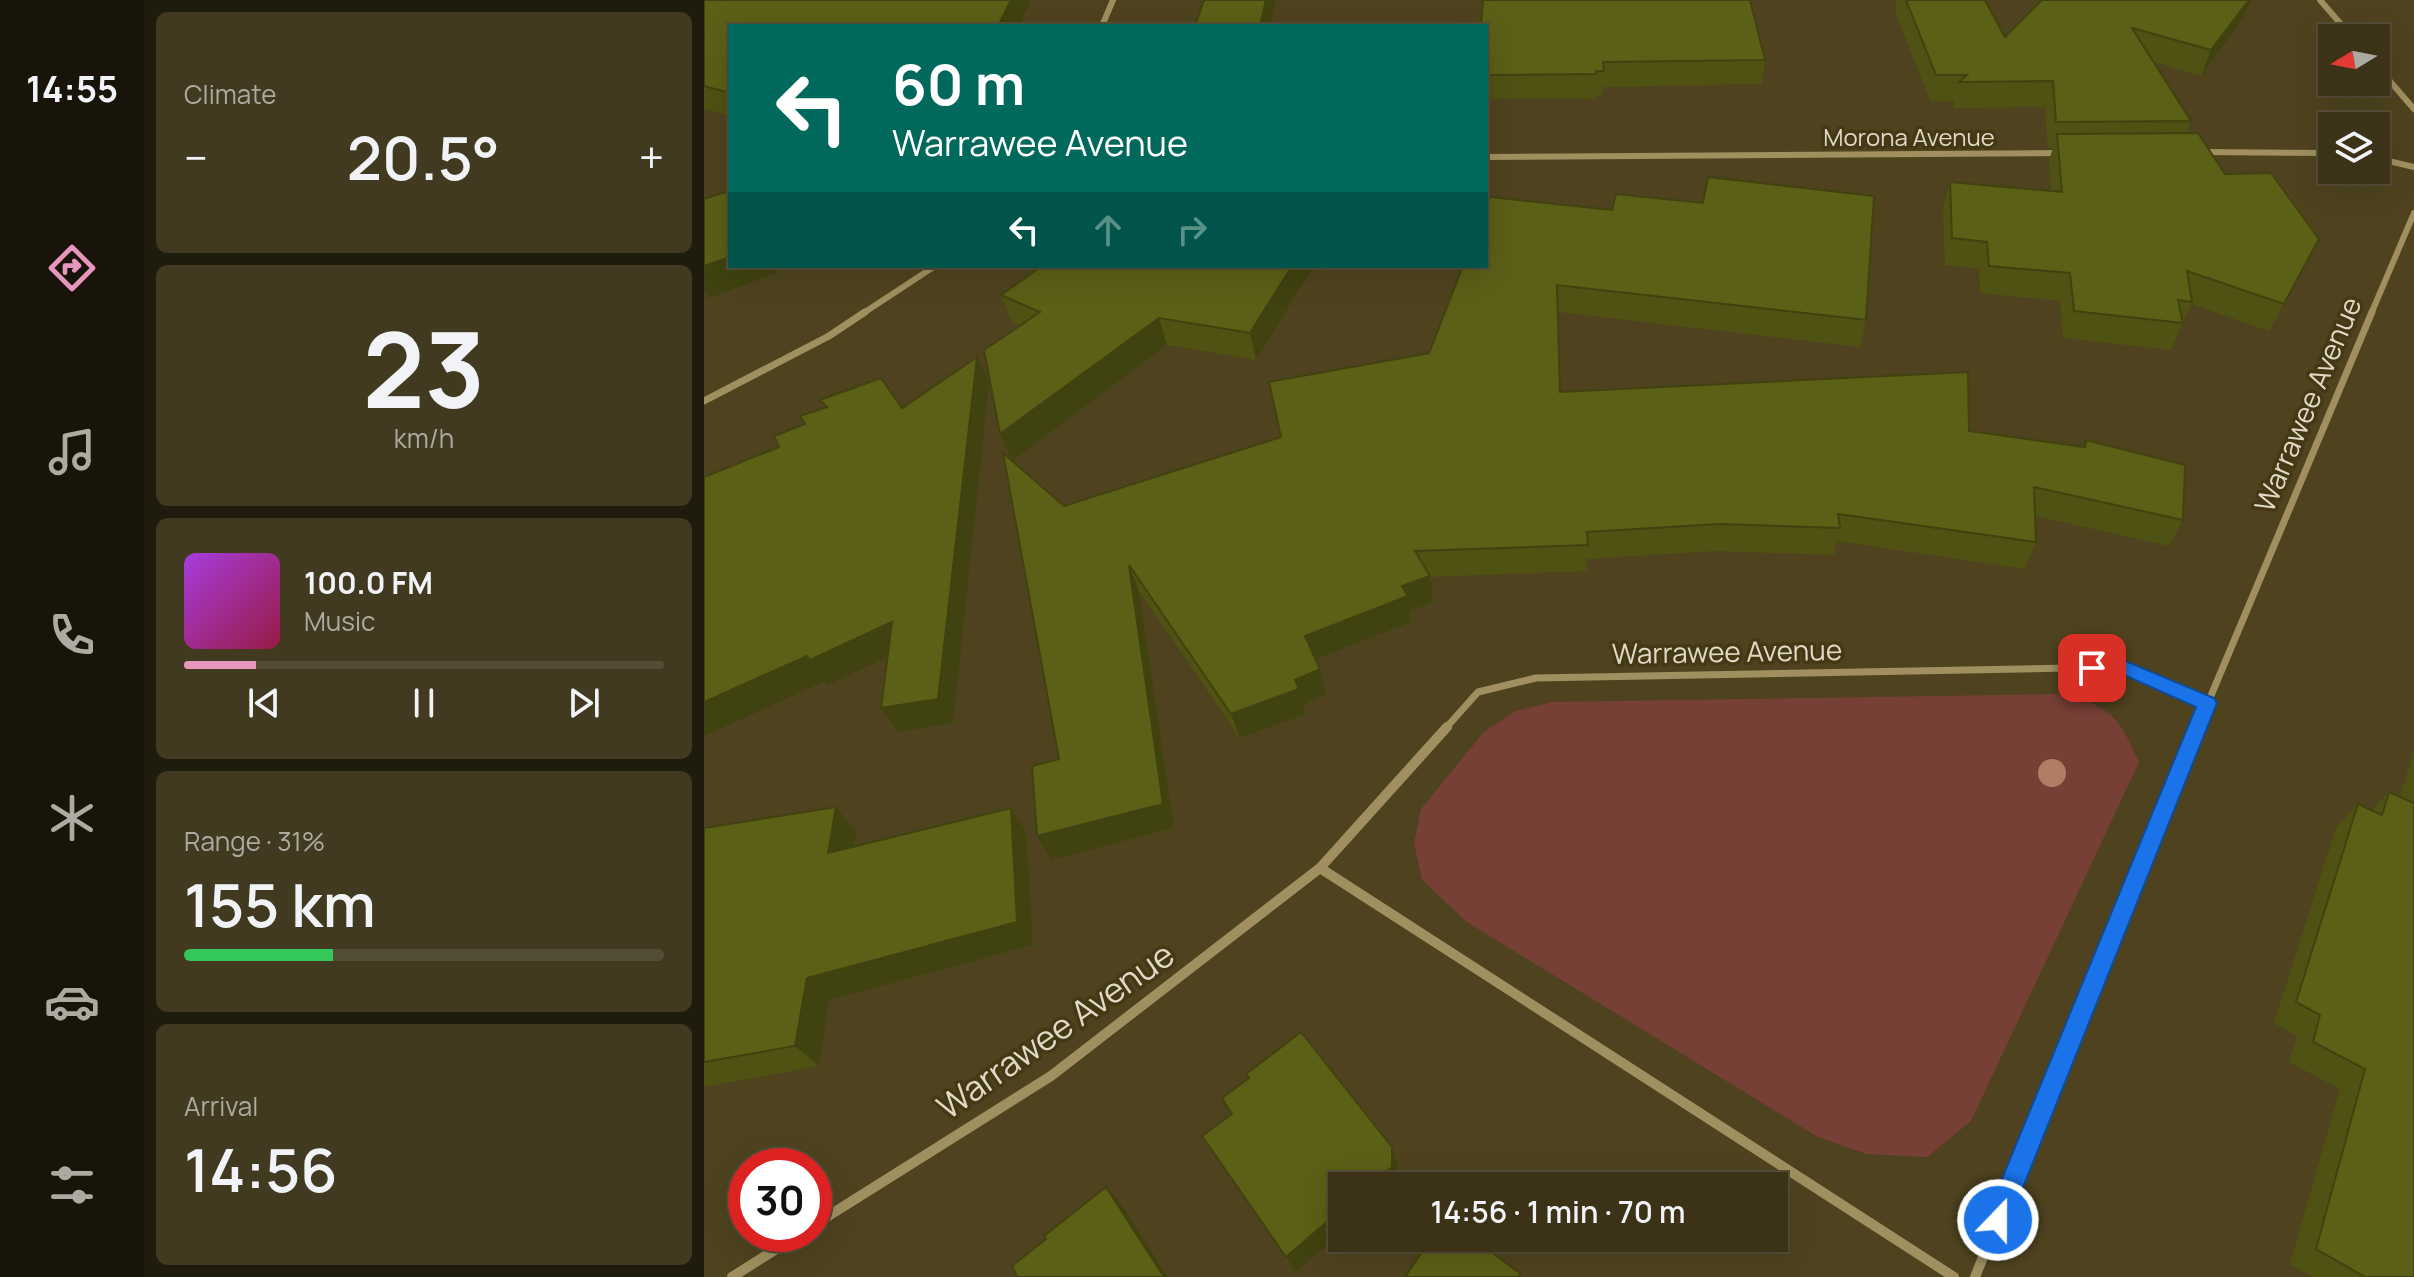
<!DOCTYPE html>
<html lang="en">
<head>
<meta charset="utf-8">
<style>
	:root { --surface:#3b3217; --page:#423a20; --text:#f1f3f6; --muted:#acaaa1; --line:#544d36; --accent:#e797bd }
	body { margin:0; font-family:Manrope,sans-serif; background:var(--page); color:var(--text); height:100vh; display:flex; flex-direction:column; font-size:30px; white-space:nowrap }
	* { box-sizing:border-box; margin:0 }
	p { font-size:26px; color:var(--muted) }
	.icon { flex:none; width:44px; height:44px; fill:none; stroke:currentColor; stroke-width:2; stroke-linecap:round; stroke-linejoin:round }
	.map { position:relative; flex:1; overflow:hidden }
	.sheet { display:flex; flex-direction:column; gap:12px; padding:12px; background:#201c0d; width:560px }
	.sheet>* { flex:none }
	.hud { position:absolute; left:24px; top:24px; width:760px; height:244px; border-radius:0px; box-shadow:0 8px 32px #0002,0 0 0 2px var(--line); background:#00695c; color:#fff; overflow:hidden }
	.needle { width:52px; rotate:260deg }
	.buttons { position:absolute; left:1614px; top:24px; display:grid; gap:16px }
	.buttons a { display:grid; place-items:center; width:72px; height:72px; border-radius:0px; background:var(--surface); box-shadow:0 8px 32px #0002,0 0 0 2px var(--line); font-size:40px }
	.speed { position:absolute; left:24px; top:1148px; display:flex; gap:16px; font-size:40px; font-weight:700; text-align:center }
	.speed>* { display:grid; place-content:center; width:104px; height:104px; border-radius:50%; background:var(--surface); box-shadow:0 8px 32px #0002,0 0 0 2px var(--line); line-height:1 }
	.speed .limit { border:12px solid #d22; background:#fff; color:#111 }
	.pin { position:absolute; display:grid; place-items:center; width:68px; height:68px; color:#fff; margin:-34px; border-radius:16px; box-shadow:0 4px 12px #0006 }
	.me { position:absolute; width:88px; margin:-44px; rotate:22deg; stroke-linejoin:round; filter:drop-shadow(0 0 6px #0008) }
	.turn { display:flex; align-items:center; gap:28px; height:168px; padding:0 32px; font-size:36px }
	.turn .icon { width:104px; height:104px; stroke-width:2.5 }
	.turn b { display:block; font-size:56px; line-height:68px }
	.lanes { display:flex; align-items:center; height:76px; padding:0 32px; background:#0003; justify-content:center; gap:40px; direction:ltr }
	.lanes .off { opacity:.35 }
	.big { font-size:60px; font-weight:600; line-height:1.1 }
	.sheet .card { flex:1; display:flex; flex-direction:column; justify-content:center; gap:12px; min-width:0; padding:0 28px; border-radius:12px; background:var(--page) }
	.sheet .dial { align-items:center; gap:0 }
	.dial b { font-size:104px; line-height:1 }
	.song { display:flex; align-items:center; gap:24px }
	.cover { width:96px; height:96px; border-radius:12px; background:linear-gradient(135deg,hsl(280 70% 55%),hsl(340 70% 35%)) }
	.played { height:8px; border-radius:4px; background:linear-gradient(90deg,var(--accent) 15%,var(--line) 15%) }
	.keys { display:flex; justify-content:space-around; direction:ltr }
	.heat { display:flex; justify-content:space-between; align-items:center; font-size:44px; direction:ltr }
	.charge { height:12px; border-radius:6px; background:linear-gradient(90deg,#34c759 31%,var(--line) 0) }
	.trip { position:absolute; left:624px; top:1172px; width:460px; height:80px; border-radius:0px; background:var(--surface); box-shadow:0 8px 32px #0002,0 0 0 2px var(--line); font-weight:600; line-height:80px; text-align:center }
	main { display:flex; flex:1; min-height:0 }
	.dock { display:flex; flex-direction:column; width:144px; justify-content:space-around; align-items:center; background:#181409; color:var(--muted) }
	.dock .icon { width:56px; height:56px }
	.dock .selected { color:var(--accent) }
	.dock b { font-size:36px; color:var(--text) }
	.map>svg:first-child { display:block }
	.green { fill:#774036 }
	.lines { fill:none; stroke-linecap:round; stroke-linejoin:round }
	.minor-far2 { stroke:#a0905f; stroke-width:6 }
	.minor-far1 { stroke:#a0905f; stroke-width:7 }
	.minor { stroke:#a0905f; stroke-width:10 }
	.tree { fill:#b07e65 }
	.wall { fill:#4f5213 }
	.shaded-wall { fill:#40420f }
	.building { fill:#5c5f16; stroke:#40420f; stroke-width:2 }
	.route { fill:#1a73e8; stroke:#114b97; stroke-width:2 }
	.labels { text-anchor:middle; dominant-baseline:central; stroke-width:7; stroke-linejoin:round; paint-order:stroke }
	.far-street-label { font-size:24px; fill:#dfd9c5; stroke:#443914 }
	.street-label { font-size:28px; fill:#dfd9c5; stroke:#443914 }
	.near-street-label { font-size:34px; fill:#dfd9c5; stroke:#443914 }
</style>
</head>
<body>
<main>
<nav class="dock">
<b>14:55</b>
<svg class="icon selected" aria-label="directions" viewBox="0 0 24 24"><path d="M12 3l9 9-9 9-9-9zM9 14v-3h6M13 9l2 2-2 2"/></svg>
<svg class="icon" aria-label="music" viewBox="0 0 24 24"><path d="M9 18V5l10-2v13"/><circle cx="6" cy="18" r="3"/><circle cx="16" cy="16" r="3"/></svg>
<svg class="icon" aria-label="phone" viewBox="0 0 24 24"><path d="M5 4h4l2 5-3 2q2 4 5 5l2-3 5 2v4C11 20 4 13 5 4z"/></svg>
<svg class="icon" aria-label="climate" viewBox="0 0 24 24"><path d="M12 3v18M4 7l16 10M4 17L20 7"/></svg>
<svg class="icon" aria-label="car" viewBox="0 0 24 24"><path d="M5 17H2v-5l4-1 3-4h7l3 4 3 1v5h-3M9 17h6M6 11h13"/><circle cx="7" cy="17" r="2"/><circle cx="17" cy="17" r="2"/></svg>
<svg class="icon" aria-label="filters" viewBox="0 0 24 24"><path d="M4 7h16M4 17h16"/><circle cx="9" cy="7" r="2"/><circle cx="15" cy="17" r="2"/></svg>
</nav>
<section class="sheet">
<div class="card"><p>Climate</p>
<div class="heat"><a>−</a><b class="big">20.5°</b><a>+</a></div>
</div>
<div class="card dial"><b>23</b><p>km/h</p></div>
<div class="card">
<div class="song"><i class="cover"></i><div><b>100.0 FM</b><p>Music</p></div></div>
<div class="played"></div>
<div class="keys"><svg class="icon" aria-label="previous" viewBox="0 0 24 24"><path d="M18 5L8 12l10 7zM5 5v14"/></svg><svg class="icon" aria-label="pause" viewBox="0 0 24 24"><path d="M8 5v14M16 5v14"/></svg><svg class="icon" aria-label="next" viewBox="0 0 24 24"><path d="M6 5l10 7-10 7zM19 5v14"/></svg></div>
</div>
<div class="card"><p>Range · 31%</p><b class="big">155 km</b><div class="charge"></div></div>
<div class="card"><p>Arrival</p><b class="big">14:56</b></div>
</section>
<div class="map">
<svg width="1710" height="1277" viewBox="0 0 1710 1277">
	<rect width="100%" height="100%" fill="#4f431f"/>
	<path class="green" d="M1366,694c46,17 49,25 69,68l-168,359 -44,36 -60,-3 -49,-17 -351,-215 -45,-42 -8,-37 7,-34 63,-77 32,-21 37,-9z"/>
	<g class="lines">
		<path class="minor-far2" d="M1616,0l33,38
			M398,26l11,-26
			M1672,65l38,44
			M1499,152l129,1
			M782,157l575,-4
			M1672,158l38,9
			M158,314l73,-48
			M1667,314l43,-101"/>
		<path class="minor-far1" d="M0,401l125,-65 36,-24
			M741,729l33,-37 58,-14 587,-11 84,36
			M1493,729l175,-417"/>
		<path class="minor" d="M743,727l-127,141 634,409
			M110,1225l237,-149 269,-208
			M28,1277l68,-43
			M1271,1277l222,-550"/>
	</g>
	<circle class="tree" cx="1348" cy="773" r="14"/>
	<path class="wall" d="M0,0h327l-12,26h-289v90l-26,-7z
		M1193,0h88l20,37 37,-37h209l-8,19 -42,57 -47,-14 37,59 -5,12 39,41 94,65 -50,92 -78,-27 -20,46 -108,-12 -3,-37 -80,-8 -1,-24 -34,-4 -2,-56 7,-27 101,9 -2,-31 4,-12h-5l-3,-41 -92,1 1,-7h-24l-35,-90z
		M782,26l279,34 -3,24 -158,3 -1,8h-7v4h-110z
		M338,266h284l-2,5 -12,-2 -56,91 -89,-15 -155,116 52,45 217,-69 148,-84 34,-87 403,54 -6,27 -302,-35 2,80 409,39 114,16 3,-7 97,80 -14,26 -134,-30 1,26 -11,27 -188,-28 -3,14 -118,-4 -129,8v12l-157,6 3,25 -23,9 1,11 -96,37 5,10 6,25 -23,11 2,9 -65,24 -101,-147 35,237 -123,32 8,-101 -48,-300 -11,-25 20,-108 -8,-4 -11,-27z
		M1710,750v527h-101l-23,-13 50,-175 -51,-27 8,-26 -23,-13 62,-195 22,-24 14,6 17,-18 11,5z
		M132,807l20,25 -3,15 173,-15 7,113 -204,55 -10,66 -115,21v-259z
		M542,1074l151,91v19l-2,2h-53l-47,86 -93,-136 29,-21 -9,-17 27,-20z"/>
	<path class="shaded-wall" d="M307,0h20l-12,26h-21z
		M562,0h10l-6,26h-10z
		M1545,0h2l-8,19 -42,57 10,-26z
		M26,257v9h43l3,7 -67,25 -5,-8v-24z
		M588,266h19l1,3 -56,91 -6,-27z
		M455,318l8,27 -155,116 -12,-27z
		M273,357l12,26 -36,340 -55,9 -17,-24z
		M425,565l10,26 35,237 -123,32 -14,-24z
		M726,576l3,26 -23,9 1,11 -100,39 -6,-25 97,-50z
		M188,622l16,25 -80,38 -3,-4 -121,55v-34l103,-46z
		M616,669l6,25 -23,11 2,9 -65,24 -9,-24 64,-34z
		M132,807l20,25 -7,45 -21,-24z
		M307,808l15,24 7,113 -204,55 -10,66 -24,-20 12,-68z
		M688,1147l5,18v19l-2,2h-25z
		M402,1187l15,17 47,73h-4z
		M638,1209v23l-47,40 -9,-15z"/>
	<path class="building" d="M0,0h307l-13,26h-268v67l-26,-7z
		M500,0h62l-6,26h-65z
		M779,0h267l15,60 -162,2 1,9h-8v3l-110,1v-49h-5z
		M1202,0h79l20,37 37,-37h207l-38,50 -79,-22 59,93 -135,1 -3,-41 -94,1 8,-7h-31z
		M1494,133l27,41 46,-1 48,66 -35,65 -97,-33 5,31 -14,-2 5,23 -109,-12 -4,-38 -81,-7 -2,-24 -35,-4 -2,-56 112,10 -5,-58z
		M1004,177l166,19 -8,124 -309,-35 3,107 408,-20 1,59 116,16 1,-7 99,25 -2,55 -149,-33 2,55 -198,-28 2,14 -120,-4 -133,8 1,13 -173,6 15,25 -28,10 6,10 -103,40 15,33 -25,11 4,9 -68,25 -102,-149 34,239 -126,32 -5,-70 27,-7 -56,-306 61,53 217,-69 -12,-55 160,-29 34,-87h23v-58l4,-11 122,13 4,-16 87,9z
		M21,192l5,7v58l-26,9v-67z
		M338,266h250l-42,67 -91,-15 -159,116 -16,-84 56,-38 -39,-17z
		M273,357l-39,342 -57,9 11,-86 -82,38 -3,-4 -103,46v-225l75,-30 -5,-11 31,-12 -5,-8 27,-9 -7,-7 61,-22 21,30z
		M1685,792l25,11v474h-49l-49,-28 49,-180 -52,-27 7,-27 -24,-13 62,-198 24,11z
		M132,807l-8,46 183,-45 6,114 -210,56 -12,68 -91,16v-234z
		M597,1032l91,115v20l-22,19h-28v23l-56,48 -84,-121 30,-22 -10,-16 27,-20 -3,-4z
		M402,1187l58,90h-147l-5,-11 34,-27 -2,-3z
		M727,1238h42l48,36 -3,3h-113z"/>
	<path class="route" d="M1388,660h31l91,38 3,5 -207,517 -4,9 -8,4 -9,-4 -4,-9 211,-513 -74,-33 -36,-1 -3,-5z"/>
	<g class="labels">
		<g class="far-street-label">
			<text x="1205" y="136">Morona Avenue</text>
		</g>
		<g class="street-label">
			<text transform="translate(1603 404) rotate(-67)">Warrawee Avenue</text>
			<text transform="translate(1023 651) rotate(-1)">Warrawee Avenue</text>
		</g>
		<g class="near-street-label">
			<text transform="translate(351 1030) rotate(-35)">Warrawee Avenue</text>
		</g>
	</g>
</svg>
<div class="buttons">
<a><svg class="needle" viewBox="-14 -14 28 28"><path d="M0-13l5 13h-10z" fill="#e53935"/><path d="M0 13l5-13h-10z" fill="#acaaa1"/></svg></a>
<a><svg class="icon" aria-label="layers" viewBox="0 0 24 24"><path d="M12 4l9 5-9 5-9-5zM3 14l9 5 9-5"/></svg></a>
</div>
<div class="speed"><div class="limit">30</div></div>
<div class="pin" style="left:1388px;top:668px;background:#d93025"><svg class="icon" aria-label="arrive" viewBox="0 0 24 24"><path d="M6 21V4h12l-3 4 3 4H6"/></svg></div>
<svg class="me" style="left:1294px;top:1220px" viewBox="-20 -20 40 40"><circle r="17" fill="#1a73e8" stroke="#fff" stroke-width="3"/><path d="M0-11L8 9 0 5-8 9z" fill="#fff"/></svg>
<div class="trip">14:56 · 1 min · 70 m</div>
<div class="hud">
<div class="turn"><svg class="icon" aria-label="left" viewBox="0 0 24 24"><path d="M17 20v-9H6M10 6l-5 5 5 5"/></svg><div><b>60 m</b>Warrawee Avenue</div></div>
<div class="lanes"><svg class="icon" aria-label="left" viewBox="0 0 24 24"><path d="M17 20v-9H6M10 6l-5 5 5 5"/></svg><svg class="icon off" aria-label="ahead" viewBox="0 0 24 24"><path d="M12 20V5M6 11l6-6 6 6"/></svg><svg class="icon off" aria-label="right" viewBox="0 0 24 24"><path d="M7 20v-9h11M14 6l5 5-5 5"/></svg></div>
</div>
</div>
</main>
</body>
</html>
